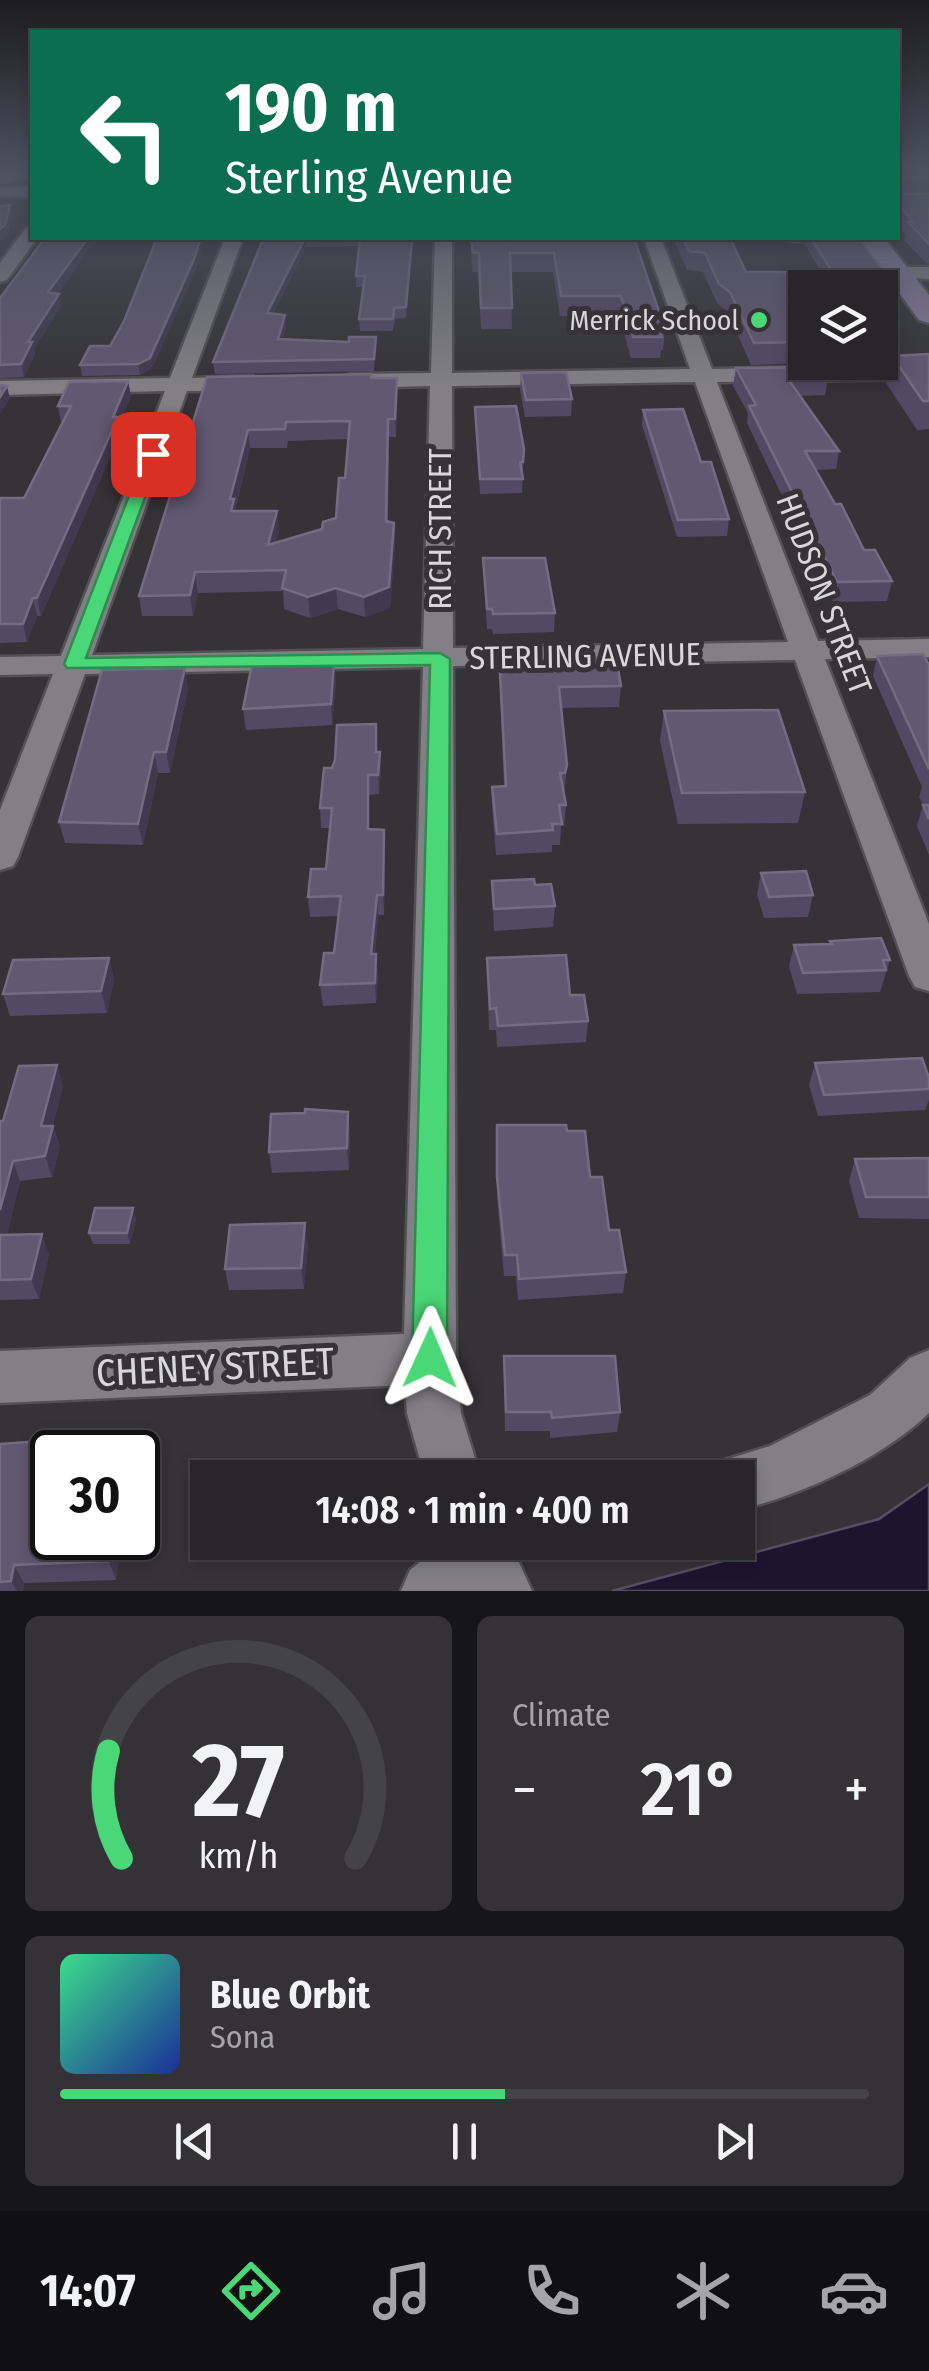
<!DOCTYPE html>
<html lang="en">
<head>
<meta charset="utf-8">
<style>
	:root { --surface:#28262a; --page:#343236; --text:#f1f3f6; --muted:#a5a5a8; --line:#444347; --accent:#4ad778 }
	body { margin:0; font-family:"Fira Sans Condensed",sans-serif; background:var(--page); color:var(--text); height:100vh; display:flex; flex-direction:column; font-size:38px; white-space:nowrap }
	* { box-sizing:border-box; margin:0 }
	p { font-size:32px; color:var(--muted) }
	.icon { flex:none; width:55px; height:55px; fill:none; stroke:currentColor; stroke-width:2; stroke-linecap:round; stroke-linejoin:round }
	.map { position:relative; height:1591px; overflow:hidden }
	.sheet { display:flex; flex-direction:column; gap:25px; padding:25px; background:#161517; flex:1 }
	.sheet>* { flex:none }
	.hud { position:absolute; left:30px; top:30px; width:870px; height:210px; border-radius:0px; box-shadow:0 5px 15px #0003,0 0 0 2px var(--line); background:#0b6e4f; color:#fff; overflow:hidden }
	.buttons { position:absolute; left:788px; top:270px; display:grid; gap:20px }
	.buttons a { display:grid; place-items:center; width:110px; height:110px; border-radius:0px; background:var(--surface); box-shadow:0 5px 15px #0003,0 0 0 2px var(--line); font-size:50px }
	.speed { position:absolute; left:30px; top:1430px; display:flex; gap:20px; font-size:50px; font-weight:700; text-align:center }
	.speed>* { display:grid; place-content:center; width:130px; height:130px; border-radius:50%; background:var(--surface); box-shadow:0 5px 15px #0003,0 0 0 2px var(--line); line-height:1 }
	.speed .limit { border:5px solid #111; border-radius:15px; background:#fff; color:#111 }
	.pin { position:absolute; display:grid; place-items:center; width:85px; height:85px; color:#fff; margin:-42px; border-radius:20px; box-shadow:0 5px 15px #0006 }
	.me { position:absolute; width:110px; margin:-55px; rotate:1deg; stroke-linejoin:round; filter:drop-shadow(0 0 8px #0008) }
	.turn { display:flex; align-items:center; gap:35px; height:210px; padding:0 30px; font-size:45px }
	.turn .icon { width:130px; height:130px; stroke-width:2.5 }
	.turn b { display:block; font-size:70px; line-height:85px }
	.big { font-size:75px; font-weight:600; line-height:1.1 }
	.sheet .card { flex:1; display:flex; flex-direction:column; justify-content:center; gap:15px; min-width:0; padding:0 35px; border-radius:15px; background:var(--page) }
	.sheet .dial { align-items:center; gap:0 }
	.dial svg { height:260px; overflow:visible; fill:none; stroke:var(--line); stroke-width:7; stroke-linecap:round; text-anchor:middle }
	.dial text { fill:var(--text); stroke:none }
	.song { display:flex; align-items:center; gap:30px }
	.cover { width:120px; height:120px; border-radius:15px; background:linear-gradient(135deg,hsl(150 70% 55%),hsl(230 70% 35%)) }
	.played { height:10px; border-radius:5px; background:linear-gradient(90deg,var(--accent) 55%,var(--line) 55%) }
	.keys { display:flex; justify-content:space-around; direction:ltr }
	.heat { display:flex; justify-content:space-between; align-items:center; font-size:55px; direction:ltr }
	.sheet .tiles { flex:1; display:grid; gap:25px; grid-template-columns:1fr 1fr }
	.card:last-child { grid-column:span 2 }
	.trip { position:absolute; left:190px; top:1460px; width:565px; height:100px; border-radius:0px; background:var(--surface); box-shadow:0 5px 15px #0003,0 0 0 2px var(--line); font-weight:600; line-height:100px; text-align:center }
	.tab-bar { display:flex; height:160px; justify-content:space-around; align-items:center; background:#100f11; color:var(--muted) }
	.tab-bar .icon { width:70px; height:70px }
	.tab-bar .selected { color:var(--accent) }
	.tab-bar b { font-size:45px; color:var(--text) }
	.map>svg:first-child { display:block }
	.water { fill:#1f142f; stroke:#564e62; stroke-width:2.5 }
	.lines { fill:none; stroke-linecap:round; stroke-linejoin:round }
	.service-casing { stroke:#515053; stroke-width:4 }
	.minor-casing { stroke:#515053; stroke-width:5 }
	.tertiary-casing { stroke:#515053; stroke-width:5 }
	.secondary-casing { stroke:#515053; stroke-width:5 }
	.service { fill:#828086; fill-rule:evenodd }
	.minor { fill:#828086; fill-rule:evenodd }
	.tertiary { fill:#828086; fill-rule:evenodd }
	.secondary { fill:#877c9a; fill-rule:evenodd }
	.wall { fill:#534965; fill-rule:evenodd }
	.shaded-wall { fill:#413a4e }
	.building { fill:#615871; stroke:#746c82; stroke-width:2.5; fill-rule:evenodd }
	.route { fill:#4ad778; stroke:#308c4e; stroke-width:2.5 }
	.poi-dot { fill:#4ad778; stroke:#353338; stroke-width:4 }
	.labels { text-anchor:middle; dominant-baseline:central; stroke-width:10; stroke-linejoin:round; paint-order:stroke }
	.far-poi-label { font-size:28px; fill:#d8d7da; stroke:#353338; text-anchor:end }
	.street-label { font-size:32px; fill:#d8d7da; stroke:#353338 }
	.near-street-label { font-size:38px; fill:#d8d7da; stroke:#353338 }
</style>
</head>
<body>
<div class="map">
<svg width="929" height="1591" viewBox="0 0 929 1591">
	<rect width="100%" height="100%" fill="#353338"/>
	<path class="water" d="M929,1484v107h-317l267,-72z"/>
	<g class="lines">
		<g class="service-casing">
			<path id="service" d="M783,238h50l1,1 -4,3 -43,-1z"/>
		</g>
		<g class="minor-casing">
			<path id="minor" d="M32,186v10l-32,1v-10z
				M32,227v11h5l-30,42 -7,2v-19l26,-35z
				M225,238h18l-51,140 61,-2 11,7 -11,7 -66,1 -95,264 331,-6 7,-263 -80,2 -11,-7 11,-7 81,-1 4,-135h17v135l238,-4 -46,-131h17l51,131 217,-4v14l-212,3 101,259 111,-2v18l-104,2 104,265v67l-14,-4 -6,-11 -114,-316 -342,6 3,692 5,55 20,65h-56l-18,-65 -2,-28 -405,18v-52l404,-17 19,-667 -338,7 -67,183 -5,9 -13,4v-60l53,-136 -53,1v-18l61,-1 104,-265 -165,4v-14l170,-3zM695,382l93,260 -335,6 -1,-262z
				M898,267h31v12l-38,-2 -2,-4z
				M929,1350v63c-46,45 -129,83 -191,97v-32h-26l6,-16 52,-16 100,-51 40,-37z
				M445,1542h77l-6,14 16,35h-131l9,-21z"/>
		</g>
		<g class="tertiary-casing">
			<path id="tertiary" d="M32,165v11l-32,8v-12z"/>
		</g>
		<g class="secondary-casing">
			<path id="secondary" d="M859,238h25l45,57v28l-10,-3z"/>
		</g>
		<use href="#service" class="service"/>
		<use href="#minor" class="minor"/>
		<use href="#tertiary" class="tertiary"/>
		<use href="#secondary" class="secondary"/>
	</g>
	<path class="wall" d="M898,165h31v99l-3,-1 -22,-23 1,-5 -7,-9z
		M45,238h52l-39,56 3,12 -27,43 1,5 -11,23 -24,1v-80z
		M157,238h48l-9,31 -44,99 -12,7 -58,1 -2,-11 30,-19 14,-25z
		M259,238h154l-7,80 -11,1 -2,12h-33l-1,-12 5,-32h-8v-11l3,-30 -53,1 -33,67 13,13 -3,13 66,2 27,-5 -2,34 -159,3 -2,-12 48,-117z
		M471,238h163l31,91 -2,21h-2l-1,8h-29l-12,-42h-59l-7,-44h-42l1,57h-31l-3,-57h-6z
		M673,238h57l16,34 52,23 -2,16 9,18v33l4,1 -58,2 -23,-53 -11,-9 -14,-31 -16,-2z
		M807,238h52l23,50h-51l-26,-43z
		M929,354v75l-12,1 -31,-47 6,-27z
		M736,368l92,10 -3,17 -25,1 39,55 -3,18 -20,1 19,34 29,46 28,31 -5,20 -54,1 -86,-179 1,-10 -15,-27z
		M521,373l51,26 -1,17 -46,1 -5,-27z
		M207,377l190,1 -1,59h-7l-1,84 6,2 1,20 -5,65 -25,9 -27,-8 -28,9 -26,-9 -1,-18 -85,2 -5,23h-51l-3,-20zM348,439l-3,39 -9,40 -14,11 -46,13 3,-11 -2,-20h-42l15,-63h37l1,-7z
		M128,381l3,15 -12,28 2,8 -80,184h-4l-10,26 -27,1v-145h24l39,-76h-2l-3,-16z
		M475,407l49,42 -2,44 -42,1z
		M643,410l58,52 28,57 -2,17 -50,1 -35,-112z
		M483,558l72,55 -1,19 -61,2 -1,-5h-5z
		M877,656l52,9v190l-12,-29 6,-21 -4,-8 3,-10 -49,-111z
		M507,660l114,26 -2,21 -58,1 6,57 -3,29 2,11 -2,21h-3l-1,19h-8v7l-56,3 -4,-47v-21h12l-4,-93v-21h6z
		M334,662l2,21 -4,42 -86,5 -3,-21z
		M188,688l-18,85h-12l-15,72 -78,-2 -6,-21z
		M664,711l141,81 -7,31 -120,1 -18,-83z
		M377,752l4,20 -2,22 -10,1v34l15,1 1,20 -1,65h-6l-3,39 3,20 -2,29 -53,3 -3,-21 14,-32 4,-37 -28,1 -2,-20 18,-28 4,-41h-9l-1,-20 12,-40z
		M761,873l52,22 -5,22 -44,1 -7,-24z
		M492,881l43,4 20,21 -2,21 -59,4z
		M830,941l60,19 -10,32 -83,2 -8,-28 5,-21 36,-1z
		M109,958l5,21 -7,34 -97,3 -7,-22z
		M487,958l83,37 18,26 -2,21 -89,5 -1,-17h-7z
		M815,1063l114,15v22l-4,10 -107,6 -9,-31z
		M63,1085l-10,41 7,20 -8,31 -32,4 -13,54 42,19 -10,45 -39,1v-179h3z
		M348,1112l2,21 -1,37 -77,3 -3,-21z
		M497,1125l70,6 23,46 36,95 -3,21 -105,7 -2,-24h-12l-7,-78z
		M929,1158v61l-70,-1 -10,-37 6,-22z
		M136,1219l-6,25h-37l-4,-11z
		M308,1244l-4,45 -75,1 -4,-21z
		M504,1356l116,56 -3,20 -67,6v-7h-45z
		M0,1444l52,94h70l-6,42 -92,3 -1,8h-23z"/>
	<path class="shaded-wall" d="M10,205l2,10 -4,20 -8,6v-12z
		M88,238h9l-46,66 -3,-12z
		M201,238h4l-9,31 -44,99 -12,7 -2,-11z
		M305,238l1,9 -38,77 -1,-11z
		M412,238h1l-7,80v-11z
		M885,274l-3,14h-47l1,-10z
		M59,294l2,12 -27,43 1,5 -11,23 -3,-13 7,-22z
		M285,315l1,12 -6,24 -2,-12z
		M397,378l1,18 -2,41 -1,-18z
		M128,381l3,15 -12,28 2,8 -80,184 -4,-18z
		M7,386l3,13 -10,15v-17z
		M248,430l2,18 -15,62 -1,20 -4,-31z
		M277,511l2,20 -9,34 -2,-20z
		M394,523l1,20 -5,65 -25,9 -1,-20z
		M195,572l3,21 -5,23 -3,-21z
		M336,588l2,21 -28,9 -2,-21z
		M33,598l4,18 -10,26 -4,-18z
		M334,662l2,21 -4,42 -1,-21z
		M185,668l3,20 -18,85 -4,-21z
		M154,752l4,21 -15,72 -5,-21z
		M380,752l1,20 -2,22 -1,-19z
		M384,830l1,20 -1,65 -1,-20z
		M377,895l1,20 -5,60 -2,-21z
		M376,954l2,20 -2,29 -1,-20z
		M109,958l5,21 -7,34 -6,-22z
		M57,1065l6,20 -10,41 7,20 -8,31 -7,-21 -4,-30z
		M348,1112l2,21 -1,37 -2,-22z
		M13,1161l7,20 -18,74 -2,-4v-41z
		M133,1208l3,11 -6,25 -3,-11z
		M305,1223l3,21 -4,45 -3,-21z
		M42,1234l7,20 -10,45 -8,-20z
		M124,1439l5,13h-6z
		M39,1441l9,20 -4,21 -9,-19z
		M112,1538h10l-6,42 -7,-19z
		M14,1565l10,18 -1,8h-6l-6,-10z"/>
	<path class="building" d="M898,165h31v12l-30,1 -1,12 4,4h27v50l-21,-22h5l-15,-18z
		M10,205l-5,20 -5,4v-23z
		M45,238h43l-40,54 11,2 -31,48h4l-11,22 -21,1v-67z
		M157,238h44l-7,21 -44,99 -12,6 -58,1 10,-19h20l14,-25z
		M261,238h44l-38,75 18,2 -7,24 71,3v-5h27l-2,22 -161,3 49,-120z
		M360,238h52l-6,69 -12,1 -1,11h-34l6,-43h-9z
		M471,238h163l31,91 -5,1 2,7h-29l-12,-41h-60l-7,-43h-44l2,55h-31l-2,-55h-6z
		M683,238h47l16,34h39l13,23h-11l18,34v13l-51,1 -24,-51 -11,-8 -14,-31 -16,-2z
		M811,238h48l26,36 -49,4z
		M929,354v47h-6l-31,-45z
		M823,367l5,11 -40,1 51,72h-34l30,53h6l23,46h11l17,31 -55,1 -88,-176 7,-1 -20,-37z
		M566,372l6,27 -46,1 -5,-27z
		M371,374v4h26l-2,41h-7l-2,102 8,2 -5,64 -25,10 -28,-9 -28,9 -26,-9 4,-18 -91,2 -5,23 -51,1 68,-219zM350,421l-5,57h-6l-3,40 -13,4 -1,7 -54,16 9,-34h-46l3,-12h-4l18,-69 37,-1 1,-7z
		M128,381l-15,36h5l-81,181h-4l-10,26h-23v-126h24l47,-92h-13l11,-24z
		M0,385l7,1 -7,11z
		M516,406l8,43 -1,13h-3l3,17h-43l-5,-72z
		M683,409l18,53h10l18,57 -51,1 -35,-110z
		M483,558h62l10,55 -62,1 -1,-5h-5z
		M923,654l6,11v104l-52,-113z
		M616,657l5,29 -62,1 8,78 -2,8h-5l6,32h-7l3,19h-10l1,6 -56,4 -5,-47 14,-1 -6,-113h7v-13z
		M334,662l-3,42 -88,5 9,-45z
		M185,668l-19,84h-12l-16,72 -79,-2 43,-152z
		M778,710l27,82 -123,1 -18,-82z
		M376,724v28h4l-2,23h-10v54l16,1 -1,65h-6l-6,59h5l-1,29 -55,2 4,-32h10l7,-57 -33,1 3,-28h15l6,-61h-12l4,-40h8l3,-8 2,-35z
		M923,805h6v14z
		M806,871l7,24 -44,2 -8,-24z
		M534,879l1,6 16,-1 4,22 -61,3 -2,-28z
		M881,938l9,22h-7l3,10 -83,3 -9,-28 38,-1 -2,-3z
		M566,955l4,40h14l4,26 -90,5 -2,-18 -6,1 -3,-51z
		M109,958l-8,33 -98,3 10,-34z
		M922,1058l7,20v11l-105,6 -9,-32z
		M57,1065l-16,61h12l-8,30 -32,5 -13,49v-89h3l16,-55z
		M305,1109l43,3 -1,36 -78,4 2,-38 34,-1z
		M497,1125h69l1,6h18l5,46h12l7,53h10l7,42 -107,7 -2,-24h-12l-8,-78z
		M929,1158v39h-63l-11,-38z
		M95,1208h38l-6,25h-38z
		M305,1223l-4,45 -76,1 5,-44z
		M42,1234l-11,45 -31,1v-45z
		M504,1356h111l5,56 -68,6 -1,-6h-45z
		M102,1439h22l-1,13h-24z
		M39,1441l-4,22 17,-1v76h60l-3,23 -95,4 -3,16 -11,1v-138z"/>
	<linearGradient id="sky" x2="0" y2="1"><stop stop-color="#1d1c1f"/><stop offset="0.43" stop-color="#4b505e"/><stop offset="1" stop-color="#4b505e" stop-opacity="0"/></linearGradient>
	<rect width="929" height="388" fill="url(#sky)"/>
	<path class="route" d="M153,450l8,4 -75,204 354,-5 10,6 -3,699 -5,11 -12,5 -13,-5 -5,-11 18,-693 -363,3 -3,-4 81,-210z"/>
	<circle class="poi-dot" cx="759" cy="320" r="10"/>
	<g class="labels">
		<g class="far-poi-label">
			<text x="739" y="320">Merrick School</text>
		</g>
		<g class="street-label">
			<text transform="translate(440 529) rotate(-90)">RICH STREET</text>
			<text transform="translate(824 594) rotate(69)">HUDSON STREET</text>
			<text transform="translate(585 656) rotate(-1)">STERLING AVENUE</text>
		</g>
		<g class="near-street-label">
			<text transform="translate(215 1367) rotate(-3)">CHENEY STREET</text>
		</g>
	</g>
</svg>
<div class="buttons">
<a><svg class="icon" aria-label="layers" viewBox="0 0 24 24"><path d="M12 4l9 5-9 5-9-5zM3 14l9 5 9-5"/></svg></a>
</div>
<div class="speed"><div class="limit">30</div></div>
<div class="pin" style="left:153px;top:454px;background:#d93025"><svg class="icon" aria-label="arrive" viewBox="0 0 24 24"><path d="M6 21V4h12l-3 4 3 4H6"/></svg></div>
<svg class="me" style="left:430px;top:1358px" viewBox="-20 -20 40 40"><path d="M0-17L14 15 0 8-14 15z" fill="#4ad778" stroke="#fff" stroke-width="4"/></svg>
<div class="trip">14:08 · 1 min · 400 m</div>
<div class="hud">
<div class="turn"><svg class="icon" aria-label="left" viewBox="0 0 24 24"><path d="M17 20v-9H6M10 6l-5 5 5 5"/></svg><div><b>190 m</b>Sterling Avenue</div></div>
</div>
</div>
<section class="sheet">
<div class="tiles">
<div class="card dial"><svg viewBox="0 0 100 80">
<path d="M14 69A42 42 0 1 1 86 69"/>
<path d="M14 69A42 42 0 0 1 10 36" stroke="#4ad778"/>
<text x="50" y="56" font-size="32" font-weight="700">27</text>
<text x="50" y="72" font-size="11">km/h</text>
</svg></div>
<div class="card"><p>Climate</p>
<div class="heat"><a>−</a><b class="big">21°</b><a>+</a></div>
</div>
<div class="card">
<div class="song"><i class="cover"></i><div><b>Blue Orbit</b><p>Sona</p></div></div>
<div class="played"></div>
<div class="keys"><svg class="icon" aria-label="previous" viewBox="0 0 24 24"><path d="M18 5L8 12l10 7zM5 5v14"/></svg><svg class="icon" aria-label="pause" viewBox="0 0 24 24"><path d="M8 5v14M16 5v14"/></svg><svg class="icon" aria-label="next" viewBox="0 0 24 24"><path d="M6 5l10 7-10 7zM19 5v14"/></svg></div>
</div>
</div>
</section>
<nav class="tab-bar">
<b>14:07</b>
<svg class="icon selected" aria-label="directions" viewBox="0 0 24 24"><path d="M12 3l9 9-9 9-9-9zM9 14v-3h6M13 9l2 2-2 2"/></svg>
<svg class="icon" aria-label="music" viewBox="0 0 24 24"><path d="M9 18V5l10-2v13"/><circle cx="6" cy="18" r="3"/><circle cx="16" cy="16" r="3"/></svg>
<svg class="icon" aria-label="phone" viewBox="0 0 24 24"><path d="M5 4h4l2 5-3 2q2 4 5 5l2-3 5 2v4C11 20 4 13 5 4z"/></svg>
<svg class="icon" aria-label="climate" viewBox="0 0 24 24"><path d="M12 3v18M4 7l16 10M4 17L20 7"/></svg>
<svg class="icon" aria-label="car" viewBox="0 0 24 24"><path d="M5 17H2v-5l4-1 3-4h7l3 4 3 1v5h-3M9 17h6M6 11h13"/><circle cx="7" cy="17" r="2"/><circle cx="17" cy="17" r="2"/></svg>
</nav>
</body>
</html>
